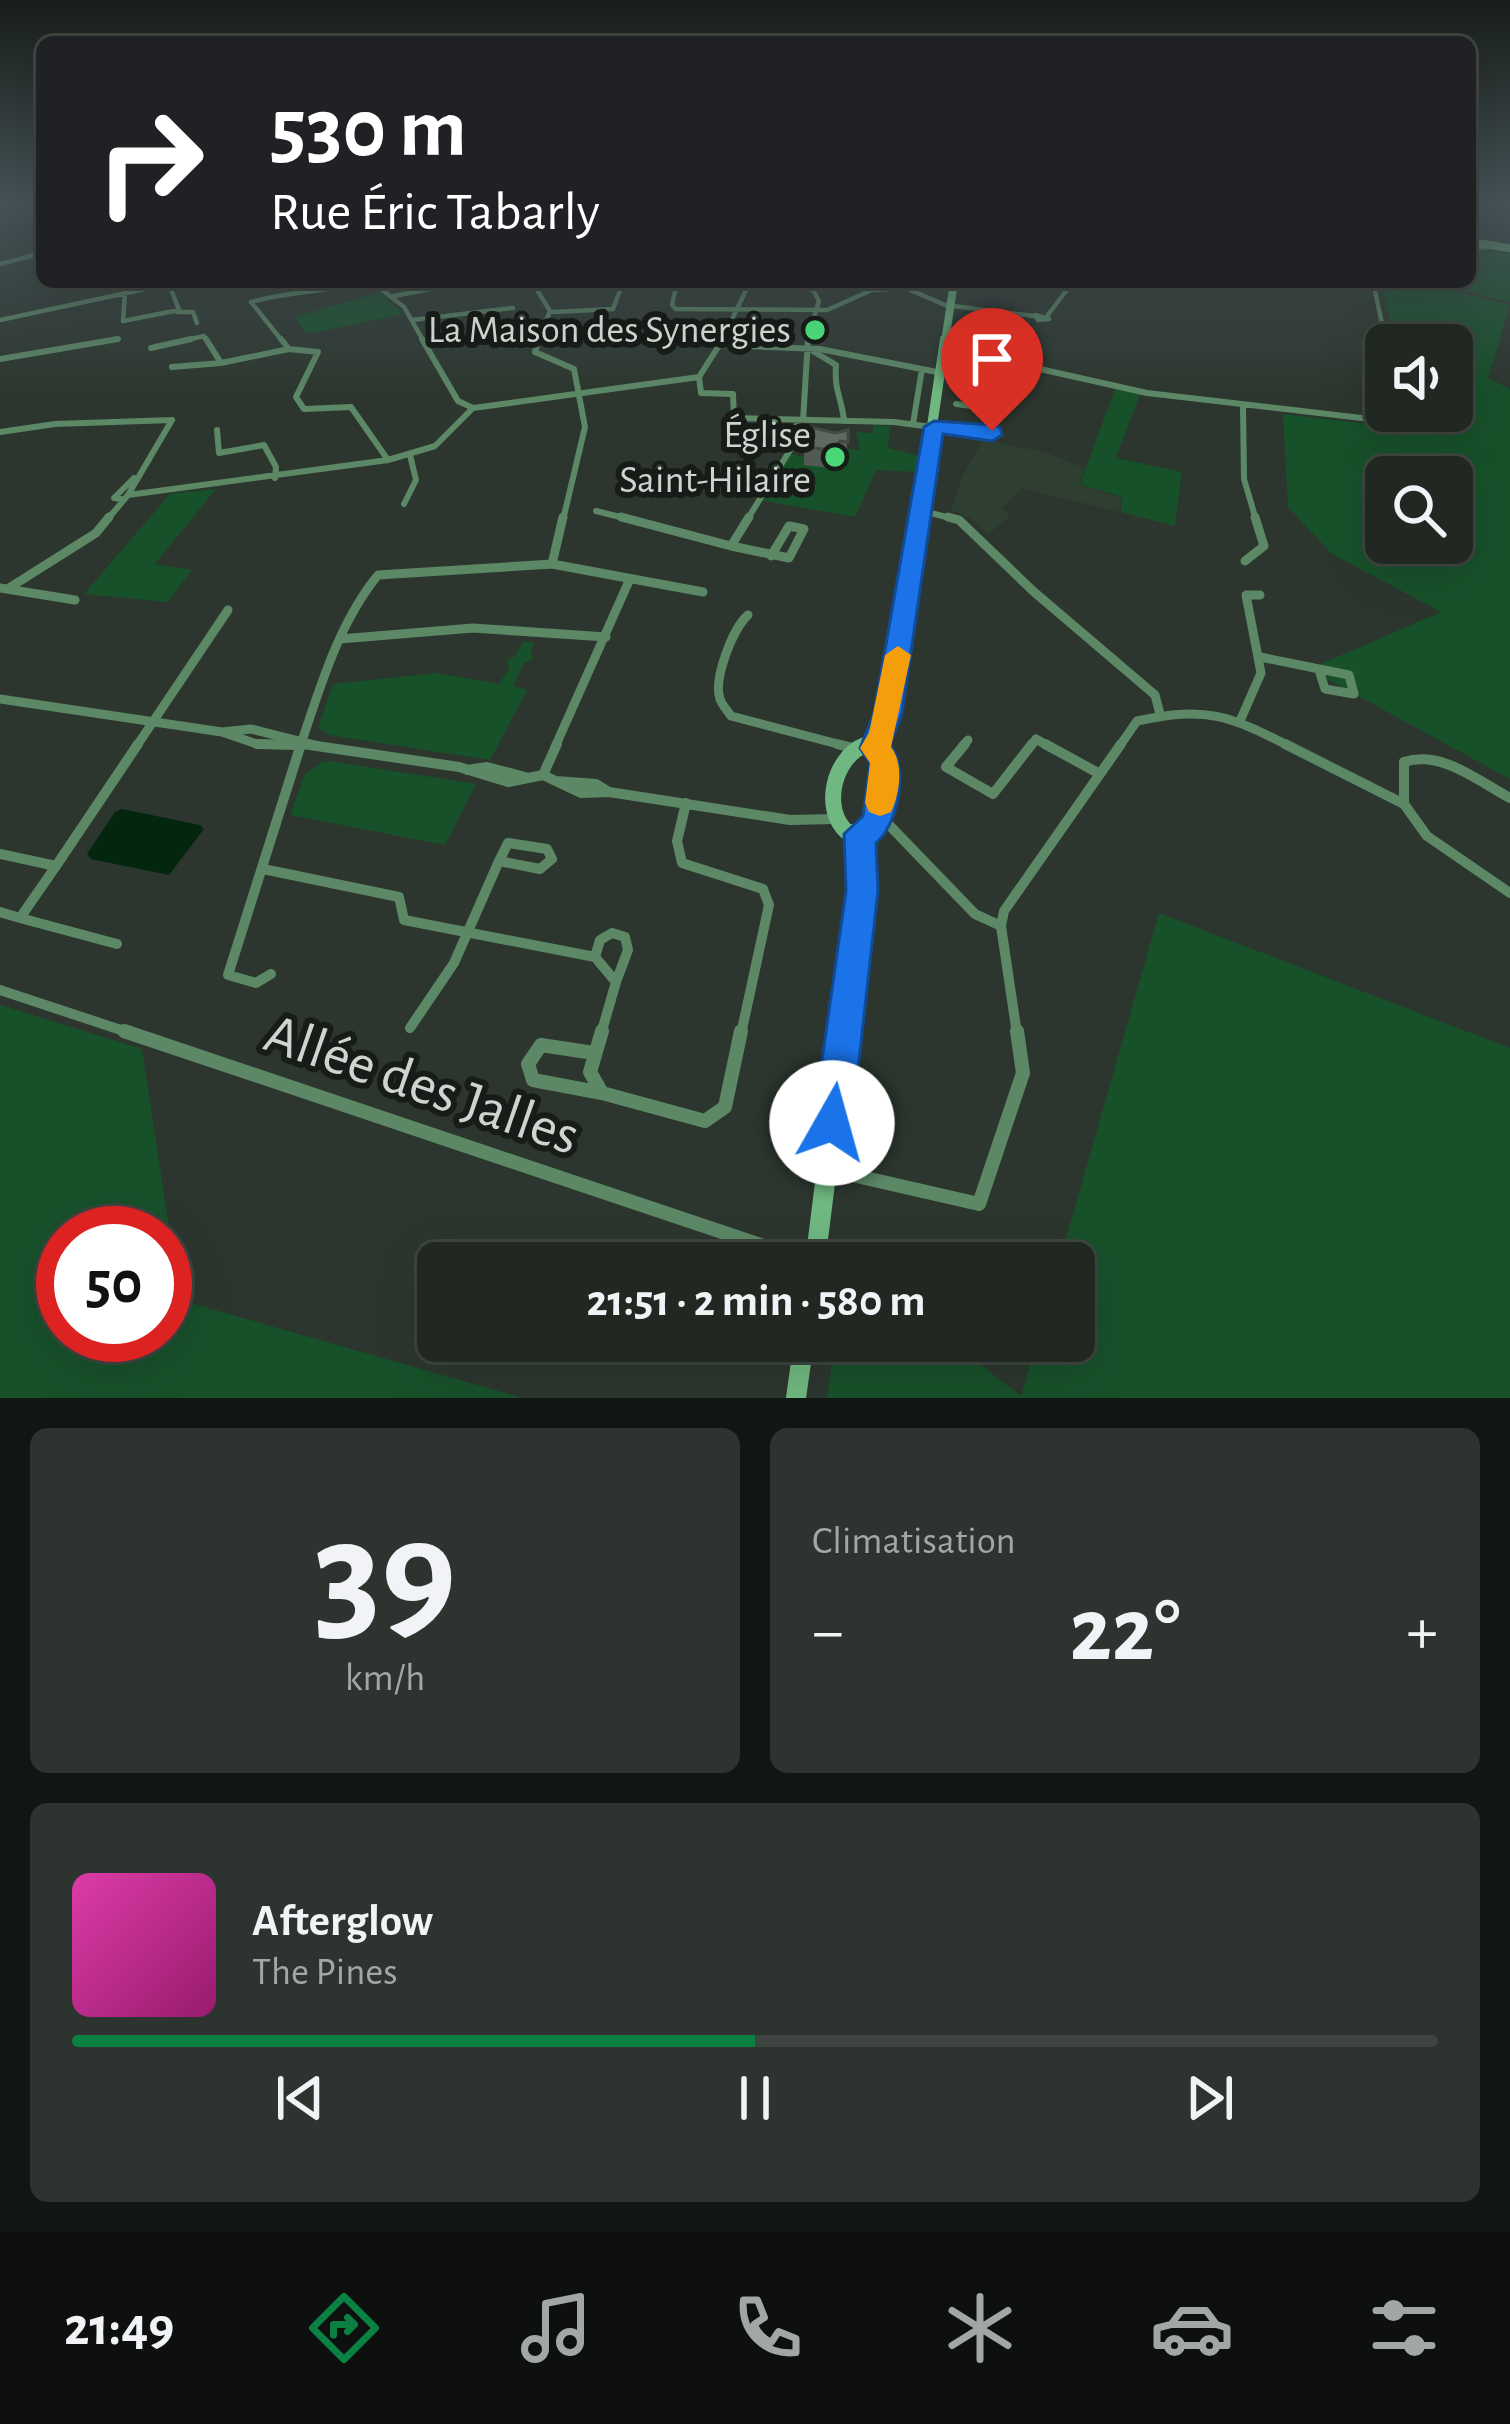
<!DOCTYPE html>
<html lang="fr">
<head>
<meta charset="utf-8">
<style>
	:root { --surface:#212822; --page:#2d342f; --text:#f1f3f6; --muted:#a2a6a5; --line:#3e4440; --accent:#0b8043 }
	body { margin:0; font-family:"Alegreya Sans",sans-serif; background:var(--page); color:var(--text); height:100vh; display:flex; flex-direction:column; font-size:45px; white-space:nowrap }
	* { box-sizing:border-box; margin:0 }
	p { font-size:39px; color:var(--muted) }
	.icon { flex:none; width:66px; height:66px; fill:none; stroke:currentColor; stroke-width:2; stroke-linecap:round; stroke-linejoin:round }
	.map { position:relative; height:1398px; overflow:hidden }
	.side { display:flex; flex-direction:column; gap:30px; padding:30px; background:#121613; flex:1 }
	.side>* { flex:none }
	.guide { position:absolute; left:36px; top:36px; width:1440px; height:252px; border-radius:18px; box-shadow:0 12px 48px #0002,0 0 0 3px var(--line); background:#202124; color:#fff; overflow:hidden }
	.controls { position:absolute; left:1365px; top:324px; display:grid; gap:24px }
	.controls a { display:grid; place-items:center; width:108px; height:108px; border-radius:18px; background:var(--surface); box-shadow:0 12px 48px #0002,0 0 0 3px var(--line); font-size:60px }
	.speed { position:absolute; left:36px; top:1206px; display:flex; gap:24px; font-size:60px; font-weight:700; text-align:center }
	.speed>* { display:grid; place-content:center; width:156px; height:156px; border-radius:50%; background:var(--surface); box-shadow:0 12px 48px #0002,0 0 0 3px var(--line); line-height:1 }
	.speed .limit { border:18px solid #d22; background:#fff; color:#111 }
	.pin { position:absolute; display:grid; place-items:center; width:102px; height:102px; color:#fff; margin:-123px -51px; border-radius:50% 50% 50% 0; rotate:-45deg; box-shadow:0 0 12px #0007 }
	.pin .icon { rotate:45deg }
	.me { position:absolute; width:132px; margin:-66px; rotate:7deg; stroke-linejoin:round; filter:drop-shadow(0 0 9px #0008) }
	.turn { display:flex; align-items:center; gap:42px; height:252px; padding:0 36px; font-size:54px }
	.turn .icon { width:156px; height:156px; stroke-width:2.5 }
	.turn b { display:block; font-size:84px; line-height:102px }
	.big { font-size:90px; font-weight:700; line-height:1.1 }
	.side .widget { flex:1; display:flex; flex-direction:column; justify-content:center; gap:18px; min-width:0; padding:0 42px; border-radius:18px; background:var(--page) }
	.side .dial { align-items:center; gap:0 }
	.dial b { font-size:156px; line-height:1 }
	.song { display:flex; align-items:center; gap:36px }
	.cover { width:144px; height:144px; border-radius:18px; background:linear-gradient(135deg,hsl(320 70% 55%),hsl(320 70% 35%)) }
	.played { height:12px; border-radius:6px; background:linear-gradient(90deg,var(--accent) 50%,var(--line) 50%) }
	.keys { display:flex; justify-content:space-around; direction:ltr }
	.heat { display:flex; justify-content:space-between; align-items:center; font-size:66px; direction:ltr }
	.side .tiles { flex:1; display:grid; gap:30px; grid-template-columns:1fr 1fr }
	.widget:last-child { grid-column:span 2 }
	.trip { position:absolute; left:417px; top:1242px; width:678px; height:120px; border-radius:18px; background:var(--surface); box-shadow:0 12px 48px #0002,0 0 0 3px var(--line); font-weight:700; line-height:120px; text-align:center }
	.tab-bar { display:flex; height:192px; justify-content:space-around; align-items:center; background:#0d100e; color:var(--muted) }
	.tab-bar .icon { width:84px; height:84px }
	.tab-bar .selected { color:var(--accent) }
	.tab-bar b { font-size:54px; color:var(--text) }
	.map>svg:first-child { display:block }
	.built { fill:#2e3e31 }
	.green { fill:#17512a; fill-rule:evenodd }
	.water { fill:#04260f }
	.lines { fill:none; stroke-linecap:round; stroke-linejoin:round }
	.street-far4 { stroke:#5c8866; stroke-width:4.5 }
	.street-far3 { stroke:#5c8866; stroke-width:6 }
	.street-far2 { stroke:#5c8866; stroke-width:9 }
	.street-far1 { stroke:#5c8866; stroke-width:10 }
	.street { stroke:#5c8866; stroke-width:14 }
	.secondary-far4 { stroke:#70b881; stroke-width:8 }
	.secondary-far3 { stroke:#70b881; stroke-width:10 }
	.secondary-far2 { stroke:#70b881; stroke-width:12 }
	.secondary-far1 { stroke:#70b881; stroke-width:16 }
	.secondary { stroke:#70b881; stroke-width:20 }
	.wall { fill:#515b53 }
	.shaded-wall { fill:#424a43 }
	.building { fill:#5e6a60; stroke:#424a43; stroke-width:3 }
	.route { fill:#1a73e8; stroke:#114b97; stroke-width:3 }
	.slow { fill:#f59e0b }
	.poi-dot { fill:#49d778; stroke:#181c18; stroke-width:4.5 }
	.labels { text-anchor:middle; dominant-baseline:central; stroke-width:12; stroke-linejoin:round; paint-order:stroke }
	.far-poi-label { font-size:39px; fill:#ced4cf; stroke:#181c18; text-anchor:end }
	.near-street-label { font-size:57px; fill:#ced4cf; stroke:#181c18 }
</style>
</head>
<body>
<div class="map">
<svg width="1510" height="1398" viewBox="0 0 1510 1398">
	<rect width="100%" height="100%" fill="#2c362e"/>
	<path class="built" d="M983,440l62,12 40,16 -6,16 42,14 -2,14 -98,-24 -20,20 10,7 -23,20 -16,-16 -21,-9 11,-33z"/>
	<path class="green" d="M1510,250v52l-81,-20h41v-30z
		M1380,282h36l94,23 -22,73 22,11v390l-201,-110 132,-57 -109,-58 -44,-47 -5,-93 144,17 -6,-20h31v-66h-55zM1386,477h66v66h-66z
		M380,292l23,22 -96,20 -13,-17z
		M1115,389l25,5 -24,64 66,14 -7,54 -54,-14 1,-15 -42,-13z
		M873,425l17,1 -2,22 31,8 -3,16 -40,-2 -21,47 -96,-17 32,-46 40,9 15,-3v-11l14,1 -4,-18 17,1z
		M216,489l-61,75 37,6 -24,32 -84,-8 86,-100z
		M523,641l11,2 -4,10 4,6 -10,4 -11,23 14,4 -37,70 -161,-25 -11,-7 15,-44 104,-11 62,11 11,-17 -4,-6 9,-5z
		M322,762l8,-1 146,23 -31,61 -155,-30 15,-41z
		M1159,913l351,135v350h-683l8,-57h115l71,55 16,-55h37v-78h-15z
		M0,1005l142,44 38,251 343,98h-523zM63,1233h102v102h-102z"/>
	<path class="water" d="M122,809l78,16 4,4 -35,46 -78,-16 -4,-5 28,-42z"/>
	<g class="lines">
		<path class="street-far4" d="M1470,250l21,-4
			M0,264l42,-11
			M372,282l32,25 20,35
			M532,282l18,29 -12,31
			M677,282l-5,23 4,4 151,1 45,-20 35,-2
			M790,282l23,8 6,11 -12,41
			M892,282l53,23 89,11
			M1373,282l13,60
			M534,286l87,2 -8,21 -60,3
			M985,289l1,-7
			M125,293l-2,28 56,-11 -10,-26
			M394,296l73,-14
			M177,312h16l4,11
			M1035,315l14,4 -11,1z
			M1047,316l26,-34
			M0,320l178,-38
			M412,320l101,-12
			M101,342l17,-3
			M178,342l26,-6 4,6
			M283,342l-32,-40c39,-11 71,-9 109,-20
			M721,342l29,-60"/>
		<path class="street-far3" d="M206,339l15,24 68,-14 29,3 -22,45 8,12 47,-2 37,53
			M281,339l8,10
			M422,339l36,62 15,7 226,-31
			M539,339l-4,13 39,17 11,58 -22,93
			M1386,339l1,6
			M720,345l100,4 122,24
			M151,348l40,-9
			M808,348l28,17c-2,27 6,33 8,56
			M946,348l201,45 240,28 18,1 9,-5 -2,-6
			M0,359l118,-20
			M172,367l49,-4
			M699,377l2,16 32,1 1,24 160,4 98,13 3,-26 -39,-5
			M699,377l24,-38
			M1243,406l1,73 12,41
			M913,424l9,-55
			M217,430l2,23 45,-8 12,22 -1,11
			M0,432l55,-8 117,-4
			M128,495l260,-35 47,-14 38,-38
			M121,499l-7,-1 20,-20
			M404,504l12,-24 -6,-25
			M596,511l36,9
			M922,511l37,9
			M107,520l21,-25 44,-75
			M747,520l48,-78 -5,-11 13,-10 5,-82"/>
		<path class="street-far2" d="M621,517l110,29 18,-29
			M948,517l11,3 74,71 122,104 5,19
			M731,546l58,12 15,-29 -15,-3 -18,30
			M1245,561l19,-15 -9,-29
			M552,564l11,-47
			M0,588l75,12
			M9,588l87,-55 13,-16
			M748,615c-15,13 -35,64 -28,84 2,6 7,11 11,17l118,31
			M340,639l133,-11 133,9
			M1260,657l89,18 5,19 -29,-5 -6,-19
			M0,699l222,33 29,-3 72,18
			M1240,721l21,-48 -15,-78h14
			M222,732l35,12 41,1
			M136,747l92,-137
			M300,747c20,-59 38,-123 78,-172l174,-11 151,28
			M555,747l74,-166
			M962,747l6,-7
			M1030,747l6,-8 14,8
			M1119,747l18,-26c70,-15 91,-6 154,26"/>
		<path class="street-far1" d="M257,744l41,1
			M303,744l156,23 49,15 35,-7 38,18 28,-1 181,28 44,-1
			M837,744l16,4
			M965,744l-19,23 47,27 39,-50
			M1045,744l55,30
			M1285,744l119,60 23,32 83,57
			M467,770l20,-3 38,10
			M543,775l14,-31
			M556,781l40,3 13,8
			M686,803l-9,38 5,22 81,26 6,16 -28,129
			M1404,804v-42c38,-12 74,19 106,36
			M878,820l12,6 85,88 26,12
			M508,843l39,6 5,10 -12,10 -41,-8z
			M0,854l56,12 82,-122
			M56,866l-36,52 97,26
			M263,869l136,28 5,23 191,37 21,25 -15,52
			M0,912l20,6
			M595,957l5,-17 12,-7 13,4 3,13 -12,32
			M271,974l-15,9 -28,-8 73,-231
			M0,990l133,44
			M410,1028l44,-65 45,-102
			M1017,1034l-16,-108 3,-15 117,-167"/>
		<path class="street" d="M124,1031l690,232
			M602,1031l-12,41 12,21 103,28 20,-14 16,-76
			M594,1053l-53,-8 -13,19 5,16 69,13
			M826,1169l153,35 44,-131 -6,-42"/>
		<path class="secondary-far4" d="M1470,242l40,6
			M945,342l9,-60"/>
		<path class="secondary-far3" d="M918,520l27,-181"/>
		<path class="secondary-far2" d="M860,747h9
			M875,747c27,-37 36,-179 44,-230"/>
		<path class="secondary-far1" d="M865,745l16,7 4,8 -7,60 -10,12h-21c-26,-23 -13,-75 18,-87z
			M844,1034l18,-143 -2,-57"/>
		<path class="secondary" d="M815,1263l29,-232
			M796,1398l8,-57"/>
	</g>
	<path class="wall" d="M848,430l-2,30 -7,-1 -9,9 -26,-3v-18z"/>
	<path class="shaded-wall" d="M840,441l-1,18 -9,9 2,-18z"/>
	<path class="building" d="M810,427l25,6 13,-3v12l-8,-1 -8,9 -28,-3z"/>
	<linearGradient id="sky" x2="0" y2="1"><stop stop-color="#181e19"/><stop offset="0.51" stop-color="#455257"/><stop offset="1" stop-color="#455257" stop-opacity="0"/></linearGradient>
	<rect width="1510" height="396" fill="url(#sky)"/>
	<path class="route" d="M934,421l58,4 8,2 2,8 -10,6 -49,-7 -41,279 -12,32c19,24 8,79 -14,98l2,48 -26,232 -6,14 -14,5 -13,-5 -6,-14 33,-232 -2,-57 19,-18 7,-53 -10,-15 14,-35 50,-286z"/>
	<path class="slow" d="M898,646l13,9 -20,92c13,17 9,46 0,65l-11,4 -11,-4 -4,-9 5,-40 -10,-15 9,-15 16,-78z"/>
	<g class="poi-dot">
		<circle cx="815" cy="330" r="12"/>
		<circle cx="835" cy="457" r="12"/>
	</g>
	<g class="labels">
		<g class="far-poi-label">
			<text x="791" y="330">La Maison des Synergies</text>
			<text x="811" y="435">Église<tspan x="811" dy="45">Saint-Hilaire</tspan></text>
		</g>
		<g class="near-street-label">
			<text transform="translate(422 1085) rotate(19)">Allée des Jalles</text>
		</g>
	</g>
</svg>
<div class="controls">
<a><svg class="icon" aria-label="sound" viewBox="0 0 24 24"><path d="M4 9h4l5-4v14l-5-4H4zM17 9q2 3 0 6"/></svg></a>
<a><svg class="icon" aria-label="search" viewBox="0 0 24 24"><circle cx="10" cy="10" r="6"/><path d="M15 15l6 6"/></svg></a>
</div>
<div class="speed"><div class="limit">50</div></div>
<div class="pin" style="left:992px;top:431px;background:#d93025"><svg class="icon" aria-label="arrive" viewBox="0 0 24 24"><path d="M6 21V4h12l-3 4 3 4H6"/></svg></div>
<svg class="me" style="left:832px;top:1123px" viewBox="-20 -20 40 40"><circle r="19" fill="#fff"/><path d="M0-13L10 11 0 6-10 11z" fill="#1a73e8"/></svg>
<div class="trip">21:51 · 2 min · 580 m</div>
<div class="guide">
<div class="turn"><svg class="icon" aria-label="right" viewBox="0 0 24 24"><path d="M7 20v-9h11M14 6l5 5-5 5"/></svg><div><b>530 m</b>Rue Éric Tabarly</div></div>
</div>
</div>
<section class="side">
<div class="tiles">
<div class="widget dial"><b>39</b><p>km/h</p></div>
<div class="widget"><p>Climatisation</p>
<div class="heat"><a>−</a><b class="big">22°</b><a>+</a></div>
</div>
<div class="widget">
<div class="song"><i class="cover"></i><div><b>Afterglow</b><p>The Pines</p></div></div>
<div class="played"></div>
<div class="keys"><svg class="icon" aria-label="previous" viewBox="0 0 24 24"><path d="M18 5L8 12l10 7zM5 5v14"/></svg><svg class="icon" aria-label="pause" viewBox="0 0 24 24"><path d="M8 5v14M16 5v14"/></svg><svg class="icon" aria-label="next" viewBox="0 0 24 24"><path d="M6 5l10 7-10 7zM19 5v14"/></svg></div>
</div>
</div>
</section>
<nav class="tab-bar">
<b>21:49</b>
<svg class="icon selected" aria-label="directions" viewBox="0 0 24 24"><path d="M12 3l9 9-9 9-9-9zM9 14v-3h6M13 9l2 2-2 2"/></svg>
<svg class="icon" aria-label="music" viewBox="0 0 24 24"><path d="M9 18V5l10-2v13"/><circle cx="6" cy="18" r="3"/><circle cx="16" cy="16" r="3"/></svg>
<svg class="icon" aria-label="phone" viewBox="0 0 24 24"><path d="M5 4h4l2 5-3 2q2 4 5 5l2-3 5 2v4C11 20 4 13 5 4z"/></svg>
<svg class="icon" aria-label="climate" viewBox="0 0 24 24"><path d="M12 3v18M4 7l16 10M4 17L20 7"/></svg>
<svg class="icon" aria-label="car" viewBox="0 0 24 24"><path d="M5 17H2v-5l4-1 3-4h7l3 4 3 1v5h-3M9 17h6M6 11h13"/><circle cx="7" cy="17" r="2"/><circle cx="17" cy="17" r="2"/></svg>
<svg class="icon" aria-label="filters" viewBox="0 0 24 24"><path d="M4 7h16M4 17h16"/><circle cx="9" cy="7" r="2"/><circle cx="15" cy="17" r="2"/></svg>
</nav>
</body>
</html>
